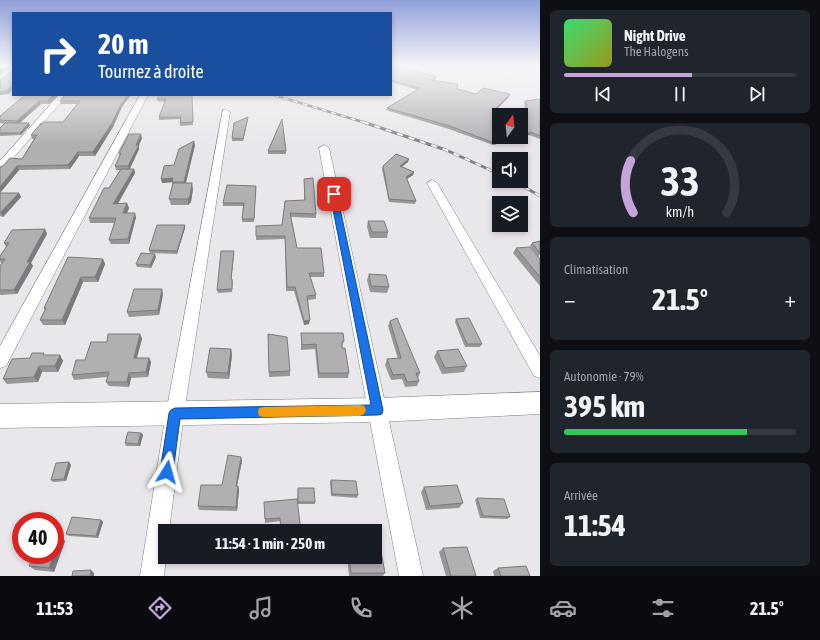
<!DOCTYPE html>
<html lang="fr">
<head>
<meta charset="utf-8">
<style>
	:root { --surface:#171b24; --page:#20242c; --text:#f1f3f6; --muted:#9ea1a6; --line:#363941; --accent:#c4a4d9 }
	body { margin:0; font-family:"Asap Condensed",sans-serif; background:var(--page); color:var(--text); height:100vh; display:flex; flex-direction:column; font-size:15px; white-space:nowrap }
	* { box-sizing:border-box; margin:0 }
	p { font-size:13px; color:var(--muted) }
	.icon { flex:none; width:22px; height:22px; fill:none; stroke:currentColor; stroke-width:2; stroke-linecap:round; stroke-linejoin:round }
	.map { position:relative; flex:1; overflow:hidden }
	.side { display:flex; flex-direction:column; gap:10px; padding:10px; background:#0d0f14; width:280px }
	.side>* { flex:none }
	.banner { position:absolute; left:12px; top:12px; width:380px; height:84px; border-radius:0px; box-shadow:0 2px 6px #0003; background:#1a4fa0; color:#fff; overflow:hidden }
	.needle { width:26px; rotate:15deg }
	.buttons { position:absolute; left:492px; top:108px; display:grid; gap:8px }
	.buttons a { display:grid; place-items:center; width:36px; height:36px; border-radius:0px; background:var(--surface); box-shadow:0 2px 6px #0003; font-size:20px }
	.speed { position:absolute; left:12px; top:512px; display:flex; gap:8px; font-size:20px; font-weight:700; text-align:center }
	.speed>* { display:grid; place-content:center; width:52px; height:52px; border-radius:50%; background:var(--surface); box-shadow:0 2px 6px #0003; line-height:1 }
	.speed .limit { border:6px solid #d22; background:#fff; color:#111 }
	.pin { position:absolute; display:grid; place-items:center; width:34px; height:34px; color:#fff; margin:-17px; border-radius:8px; box-shadow:0 2px 6px #0006 }
	.me { position:absolute; width:44px; margin:-22px; rotate:8deg; stroke-linejoin:round; filter:drop-shadow(0 0 3px #0008) }
	.turn { display:flex; align-items:center; gap:14px; height:84px; padding:0 20px; font-size:18px }
	.turn .icon { width:52px; height:52px; stroke-width:2.5 }
	.turn b { display:block; font-size:28px; line-height:34px }
	.big { font-size:30px; font-weight:700; line-height:1.1 }
	.side .card { flex:1; display:flex; flex-direction:column; justify-content:center; gap:6px; min-width:0; padding:0 14px; border-radius:6px; background:var(--page) }
	.side .dial { align-items:center; gap:0 }
	.dial svg { height:104px; overflow:visible; fill:none; stroke:var(--line); stroke-width:7; stroke-linecap:round; text-anchor:middle }
	.dial text { fill:var(--text); stroke:none }
	.song { display:flex; align-items:center; gap:12px }
	.cover { width:48px; height:48px; border-radius:6px; background:linear-gradient(135deg,hsl(140 70% 55%),hsl(60 70% 35%)) }
	.played { height:4px; border-radius:2px; background:linear-gradient(90deg,var(--accent) 55%,var(--line) 55%) }
	.keys { display:flex; justify-content:space-around; direction:ltr }
	.heat { display:flex; justify-content:space-between; align-items:center; font-size:22px; direction:ltr }
	.charge { height:6px; border-radius:3px; background:linear-gradient(90deg,#34c759 79%,var(--line) 0) }
	.trip { position:absolute; left:158px; top:524px; width:224px; height:40px; border-radius:0px; background:var(--surface); box-shadow:0 2px 6px #0003; font-weight:700; line-height:40px; text-align:center }
	.dock { display:flex; height:64px; justify-content:space-around; align-items:center; background:#090b0e; color:var(--muted) }
	.dock .icon { width:28px; height:28px }
	.dock .selected { color:var(--accent) }
	.dock b { font-size:18px; color:var(--text) }
	main { display:flex; flex:1; min-height:0 }
	.map>svg:first-child { display:block }
	.lines { fill:none; stroke-linecap:round; stroke-linejoin:round }
	.minor-casing { stroke:#817f83; stroke-width:1 }
	.highway-casing { stroke:#817f83; stroke-width:1 }
	.minor { fill:#fff; fill-rule:evenodd }
	.highway { fill:#fff; fill-rule:evenodd }
	.rail-far1-casing { stroke:#848285; stroke-width:2.5 }
	.rail-casing { stroke:#848285; stroke-width:3 }
	.rail-far1 { stroke:#f7f5f8; stroke-width:1.5; stroke-dasharray:5; stroke-linecap:butt }
	.rail { stroke:#f7f5f8; stroke-width:2; stroke-dasharray:6; stroke-linecap:butt }
	.wall { fill:#989699 }
	.shaded-wall { fill:#7c7a7d }
	.building { fill:#b1afb2; stroke:#7c7a7d }
	.route { fill:#1a73e8; stroke:#114b97 }
	.slow { fill:#f59e0b }
</style>
</head>
<body>
<main>
<div class="map">
<svg width="540" height="576" viewBox="0 0 540 576">
	<rect width="100%" height="100%" fill="#e9e7eb"/>
	<g class="lines">
		<g class="minor-casing">
			<path id="minor" d="M13,67v5l-13,10v-6z
				M59,95h8l-63,74 -4,1v-9z
				M140,95h8l-142,271 -6,2v-22z
				M223,110h3l4,2 -46,301 -15,118h-4l1,26 -2,19h-24l26,-163z
				M324,145l5,3 94,428h-24l-80,-428z
				M432,180l5,3 103,173v22l-6,-2 -107,-193z"/>
		</g>
		<g class="highway-casing">
			<path id="highway" d="M540,392v22l-162,8 -378,6v-24l378,-6z"/>
		</g>
		<use href="#minor" class="minor"/>
		<use href="#highway" class="highway"/>
		<g class="rail-far1-casing">
			<path id="rail-far1" d="M274,95l92,28"/>
		</g>
		<g class="rail-casing">
			<path id="rail" d="M363,122l83,28 53,24
				M514,181l26,15"/>
		</g>
		<use href="#rail-far1" class="rail-far1"/>
		<use href="#rail" class="rail"/>
	</g>
	<path class="wall" d="M391,66l45,10v3l-3,1 24,9 19,5 33,3 -15,15 27,25 4,-30 -1,-4 1,-2 15,-2v40l-11,-4 -36,10 -44,-16 -63,-19 1,-2 30,-18 -26,-8z
		M25,95h33l-9,9h-8l-21,19 10,2 -9,10 -21,1v-8l4,-4 -4,-1v-3z
		M65,95l57,12 -9,20 -18,29h-16l-9,13 -51,1 -19,23h19l2,4 -18,20 -3,-1v-49l22,-8 12,-20h-2l-1,-4 10,-11 22,-2 14,-18h-16l-1,-3z
		M192,95l1,30 -13,1v-7l-21,1v-3l6,-15 -8,-1v-2z
		M248,119l-5,22h-11v-3z
		M142,138l-3,7v4l-9,20h4l1,4 -17,31 11,4 -2,5 9,4 -7,27h-18l-2,-4 6,-17h-25l-1,-5 32,-48h-5l-1,-4 5,-10 -1,-3z
		M195,145l-9,38 7,6 -2,13 -3,3h-17l-2,-6 4,-13 -1,-4 -10,1 12,-18z
		M268,151h18v3h-18z
		M408,162l-6,5 12,5 -1,3 -6,4 9,22 -1,3 -26,-2 -7,-33 1,-3z
		M304,179l12,35v4l-25,-1 6,31 27,25v4h-14l6,18v4l-8,1 1,24 -5,1 -10,-34h-8l-1,-52 -29,1v-4l26,-11 3,-24 19,-1z
		M256,186l-2,36h-12l1,-16h-20v-3z
		M368,221l20,11 -1,6h-17l-3,-11z
		M185,228l-8,26 -27,-1 -1,-3z
		M45,229l2,5 -16,29 2,3 -16,28 -17,1v-29l2,-3h-1l-1,-2v-5l6,-9 -2,-4z
		M540,241v14l-2,1 -8,-10 2,-3z
		M516,248l24,11v27l-27,-33z
		M234,251v3l-3,25h1l1,3 -1,10 -14,1 -1,-3z
		M156,257l-5,11 -14,-1 -1,-3z
		M103,259l2,5 -7,18h-15l-18,43h-22l-3,-5 5,-10 -1,-2z
		M369,274l20,13 -2,6 -17,-1 -3,-12z
		M163,294l-4,21 -30,2 -2,-5z
		M456,319l26,25 -2,3h-15l-10,-25z
		M390,321l30,52 -2,5 1,3 -2,5 -12,1 -3,-8 -11,1 -6,-15 2,-6h11l-10,-33z
		M301,333l43,8 -2,5 7,27 -1,5h-30l-3,-29 -14,1z
		M140,334l2,5 -5,19h12l2,4 -3,15 -17,1 -2,9 -20,-1 -3,-4 2,-5 -34,3 -2,-5 13,-15 22,-18z
		M268,334l22,37v5l-21,1z
		M231,349l1,6 -3,24 -21,-1 -2,-6z
		M437,351l30,15 -3,6 -22,2 -8,-17z
		M46,355h14l3,6 -5,11h-16l-4,10 -31,2 -4,-5 27,-21z
		M141,433l2,2 -3,11h-14l-1,-3z
		M242,461l-5,25h1l1,4 -2,21 -38,-1 -1,-4 24,-21z
		M71,465l-5,16 -13,1 -2,-2z
		M331,480l27,15 -1,3 -26,-2 -1,-14z
		M424,487l39,16 -4,5 -33,2 -5,-18z
		M298,488l17,14v2h-18l4,27h-20l-1,-10 -15,2 -1,-21 33,2z
		M477,498l33,19 -3,2 -27,-1 -5,-18z
		M101,520l2,2 -5,16 -29,-2 -3,-2z
		M61,537l4,4 -11,31 -19,-2 -6,-4z
		M443,548l33,28h-30l-7,-24z
		M231,557h19v2z
		M347,557h28l10,16 -2,3h-34z
		M498,568l32,8h-36l-1,-5z"/>
	<path class="shaded-wall" d="M9,65h4v1l-13,8v-4z
		M436,76v3l-6,3 1,-2z
		M11,87l1,3 -3,4 -9,1v-3z
		M510,94l-1,3 -17,17 1,-3z
		M53,95h5l-9,9 -1,-3z
		M128,95h3l-9,12 -9,20 -18,29 -2,-4 28,-48z
		M39,101l2,3 -23,20 -1,-3z
		M248,117v2l-5,22v-2z
		M29,123l1,2 -9,10 -1,-2z
		M531,132l-2,3 -36,10 1,-2 19,-6h8v-2z
		M141,134l1,4 -3,7v4l-10,21 -1,-4z
		M194,141l1,4 -10,41 -1,-4z
		M78,152l1,4 -9,13 -2,-4z
		M409,159l-1,3 -9,6 1,-2z
		M17,166l2,4 -19,23v-6z
		M134,169l1,4 -20,35 -2,-4z
		M414,172l-1,3 -8,5 1,-3z
		M173,178l1,4 -12,1 -1,-4z
		M192,183l1,6 -2,13 -3,3v-6z
		M19,193l2,4 -18,20 -2,-5z
		M127,203l2,5 -4,10 -2,-5z
		M135,213l1,4 -7,27 -1,-5z
		M185,225v3l-8,26v-3z
		M45,229l2,5 -16,29 2,3 -16,28 -3,-4 13,-28z
		M234,251v3l-3,28v-3z
		M155,254l1,3 -5,11 -1,-3z
		M103,259l2,5 -7,18 -3,-5z
		M81,277l2,5 -18,43 -3,-5z
		M162,289l1,5 -4,21 -1,-5z
		M310,320l-1,4 -5,1v-4z
		M140,334l2,5 -7,24 -1,-5z
		M231,349l1,6 -3,24 -1,-6z
		M60,355l3,6 -5,11 -3,-6z
		M149,358l2,4 -3,15 -2,-5z
		M39,366l3,6 -4,10 -4,-5z
		M129,373l2,5 -2,9 -2,-5z
		M141,433l2,2 -3,11 -2,-2z
		M241,457l1,4 -6,29v-4z
		M69,462l2,3 -5,16 -2,-2z
		M238,486l1,4 -2,21 -1,-4z
		M101,520l2,2 -5,16 -2,-2z
		M61,537l4,4 -11,31 -5,-4 5,-13h1v-3z
		M91,570l3,3v3h-4z"/>
	<path class="building" d="M0,65h9l-9,5z
		M12,65h1v24l-2,-2 -4,3 -7,2v-12l13,-10z
		M391,66l45,10 -5,4 27,4 -1,5 19,5 7,-6 27,6 -17,17 13,4h-7v22h14l-19,6 -44,-17 -63,-18 33,-20 -29,-8z
		M25,95h28l-5,6h-9l-22,20 -17,-1v-4z
		M65,95h63l-7,9 -9,19 -19,29h-15l-10,13 -51,1 -17,21v-20l3,-1 7,-8 12,1 15,-24h-6l10,-12v2l2,-3h20l17,-21h-20z
		M159,95h33l1,27 -13,1 1,-6h-22l7,-18h-9z
		M540,99v37l-9,-4 -10,3v-20l6,-10 -2,-4z
		M248,117l-5,22 -11,-1 2,-15z
		M282,119l4,32h-18z
		M5,123h24l-9,10h-20v-5z
		M129,134h12l-5,11h3l-11,21h-13l6,-13h-2z
		M194,141l-10,41h-12l1,-4 -12,1 3,-13 10,-1 5,-16z
		M396,154l13,5 -9,7 14,6 -8,5 10,24 -27,-2 -6,-33z
		M121,169h13l-21,35 14,-1 -4,10h12l-7,26 -19,1 7,-22h-27l15,-30h5z
		M313,178l3,36 -26,-1 7,35h24l3,25h-15l7,22 -9,1 3,24 -6,1 -9,-34h-8l-2,-51h-29v-10l26,-1 3,-24 20,-1 -1,-21z
		M173,183h19l-2,13 -2,3h-19z
		M227,185l29,1 -2,33h-12l2,-16h-21z
		M0,193h19l-18,19h-1z
		M368,221h16l4,11h-16z
		M157,225h28l-8,26 -28,-1z
		M45,229l-18,33h3l-16,28h-14v-24l5,-7h-5v-3l9,-13h-5l8,-13z
		M540,241v12l-8,-10z
		M530,247l10,12v18l-24,-29z
		M221,251h13l-3,28h1v10l-15,1z
		M141,253l14,1 -5,11 -14,-1z
		M68,257l35,2 -8,18h-14l-19,43h-22l6,-12h-2z
		M369,274l17,1 3,12 -18,-1z
		M134,289h28l-4,21 -31,2z
		M397,318l23,55h-4l3,8 -12,1 -3,-8 -11,1 -6,-16 14,-1 -11,-37z
		M469,318l13,26h-15l-11,-25z
		M301,333h42l1,8h-2v7h3l4,25h-30l-3,-29 -14,1z
		M108,334h32l-6,24h15l-3,14 -17,1 -2,9h-21l3,-10 -37,3 4,-15h9l6,-18h16z
		M268,334l19,3 3,34 -21,1z
		M210,348l21,1 -3,24 -22,-1z
		M458,349l9,17 -22,2 -8,-17z
		M32,353h12l-1,2h17l-5,11h-16l-5,11 -31,2 9,-20 18,-1z
		M128,432l13,1 -3,11 -13,-1z
		M228,455l13,2 -5,29h2l-2,21 -38,-1 3,-21h21z
		M69,462l-5,17 -13,1 5,-17z
		M331,480l25,1 2,14 -26,-1z
		M457,485l6,18 -33,3 -6,-19z
		M298,488h16l1,14h-17z
		M477,498l27,1 6,18 -27,-1z
		M297,499l4,32h-20l-1,-13 -15,1 -1,-17z
		M72,517l29,3 -5,16 -30,-2z
		M55,537h6l-6,15z
		M375,541h4l6,32h-34l-2,-16h26z
		M467,547l9,29h-25l-8,-28z
		M34,555h20l-5,13 -20,-2z
		M526,566l4,10h-29l-3,-8z
		M91,570l-1,6h-18l1,-5z"/>
	<linearGradient id="sky" x2="0" y2="1"><stop stop-color="#8f9fda"/><stop offset="0.45" stop-color="#f5f4f6"/><stop offset="1" stop-color="#f5f4f6" stop-opacity="0"/></linearGradient>
	<rect width="540" height="145" fill="url(#sky)"/>
	<path class="route" d="M334,192l3,2 46,216 -1,4 -4,1 -198,4 -7,53 -2,5 -4,2 -5,-2 -2,-5 9,-59 2,-3 4,-2 196,-3 -41,-211z"/>
	<path class="slow" d="M360,405l4,1 2,4 -2,4 -4,2 -96,1 -5,-1 -1,-4 1,-4 5,-1z"/>
</svg>
<div class="buttons">
<a><svg class="needle" viewBox="-14 -14 28 28"><path d="M0-13l5 13h-10z" fill="#e53935"/><path d="M0 13l5-13h-10z" fill="#9ea1a6"/></svg></a>
<a><svg class="icon" aria-label="sound" viewBox="0 0 24 24"><path d="M4 9h4l5-4v14l-5-4H4zM17 9q2 3 0 6"/></svg></a>
<a><svg class="icon" aria-label="layers" viewBox="0 0 24 24"><path d="M12 4l9 5-9 5-9-5zM3 14l9 5 9-5"/></svg></a>
</div>
<div class="speed"><div class="limit">40</div></div>
<div class="pin" style="left:334px;top:194px;background:#d93025"><svg class="icon" aria-label="arrive" viewBox="0 0 24 24"><path d="M6 21V4h12l-3 4 3 4H6"/></svg></div>
<svg class="me" style="left:167px;top:472px" viewBox="-20 -20 40 40"><path d="M0-17L14 15 0 8-14 15z" fill="#1a73e8" stroke="#fff" stroke-width="4"/></svg>
<div class="trip">11:54 · 1 min · 250 m</div>
<div class="banner">
<div class="turn"><svg class="icon" aria-label="right" viewBox="0 0 24 24"><path d="M7 20v-9h11M14 6l5 5-5 5"/></svg><div><b>20 m</b>Tournez à droite</div></div>
</div>
</div>
<section class="side">
<div class="card">
<div class="song"><i class="cover"></i><div><b>Night Drive</b><p>The Halogens</p></div></div>
<div class="played"></div>
<div class="keys"><svg class="icon" aria-label="previous" viewBox="0 0 24 24"><path d="M18 5L8 12l10 7zM5 5v14"/></svg><svg class="icon" aria-label="pause" viewBox="0 0 24 24"><path d="M8 5v14M16 5v14"/></svg><svg class="icon" aria-label="next" viewBox="0 0 24 24"><path d="M6 5l10 7-10 7zM19 5v14"/></svg></div>
</div>
<div class="card dial"><svg viewBox="0 0 100 80">
<path d="M14 69A42 42 0 1 1 86 69"/>
<path d="M14 69A42 42 0 0 1 12 29" stroke="#c4a4d9"/>
<text x="50" y="56" font-size="32" font-weight="700">33</text>
<text x="50" y="72" font-size="11">km/h</text>
</svg></div>
<div class="card"><p>Climatisation</p>
<div class="heat"><a>−</a><b class="big">21.5°</b><a>+</a></div>
</div>
<div class="card"><p>Autonomie · 79%</p><b class="big">395 km</b><div class="charge"></div></div>
<div class="card"><p>Arrivée</p><b class="big">11:54</b></div>
</section>
</main>
<nav class="dock">
<b>11:53</b>
<svg class="icon selected" aria-label="directions" viewBox="0 0 24 24"><path d="M12 3l9 9-9 9-9-9zM9 14v-3h6M13 9l2 2-2 2"/></svg>
<svg class="icon" aria-label="music" viewBox="0 0 24 24"><path d="M9 18V5l10-2v13"/><circle cx="6" cy="18" r="3"/><circle cx="16" cy="16" r="3"/></svg>
<svg class="icon" aria-label="phone" viewBox="0 0 24 24"><path d="M5 4h4l2 5-3 2q2 4 5 5l2-3 5 2v4C11 20 4 13 5 4z"/></svg>
<svg class="icon" aria-label="climate" viewBox="0 0 24 24"><path d="M12 3v18M4 7l16 10M4 17L20 7"/></svg>
<svg class="icon" aria-label="car" viewBox="0 0 24 24"><path d="M5 17H2v-5l4-1 3-4h7l3 4 3 1v5h-3M9 17h6M6 11h13"/><circle cx="7" cy="17" r="2"/><circle cx="17" cy="17" r="2"/></svg>
<svg class="icon" aria-label="filters" viewBox="0 0 24 24"><path d="M4 7h16M4 17h16"/><circle cx="9" cy="7" r="2"/><circle cx="15" cy="17" r="2"/></svg>
<b>21.5°</b>
</nav>
</body>
</html>
